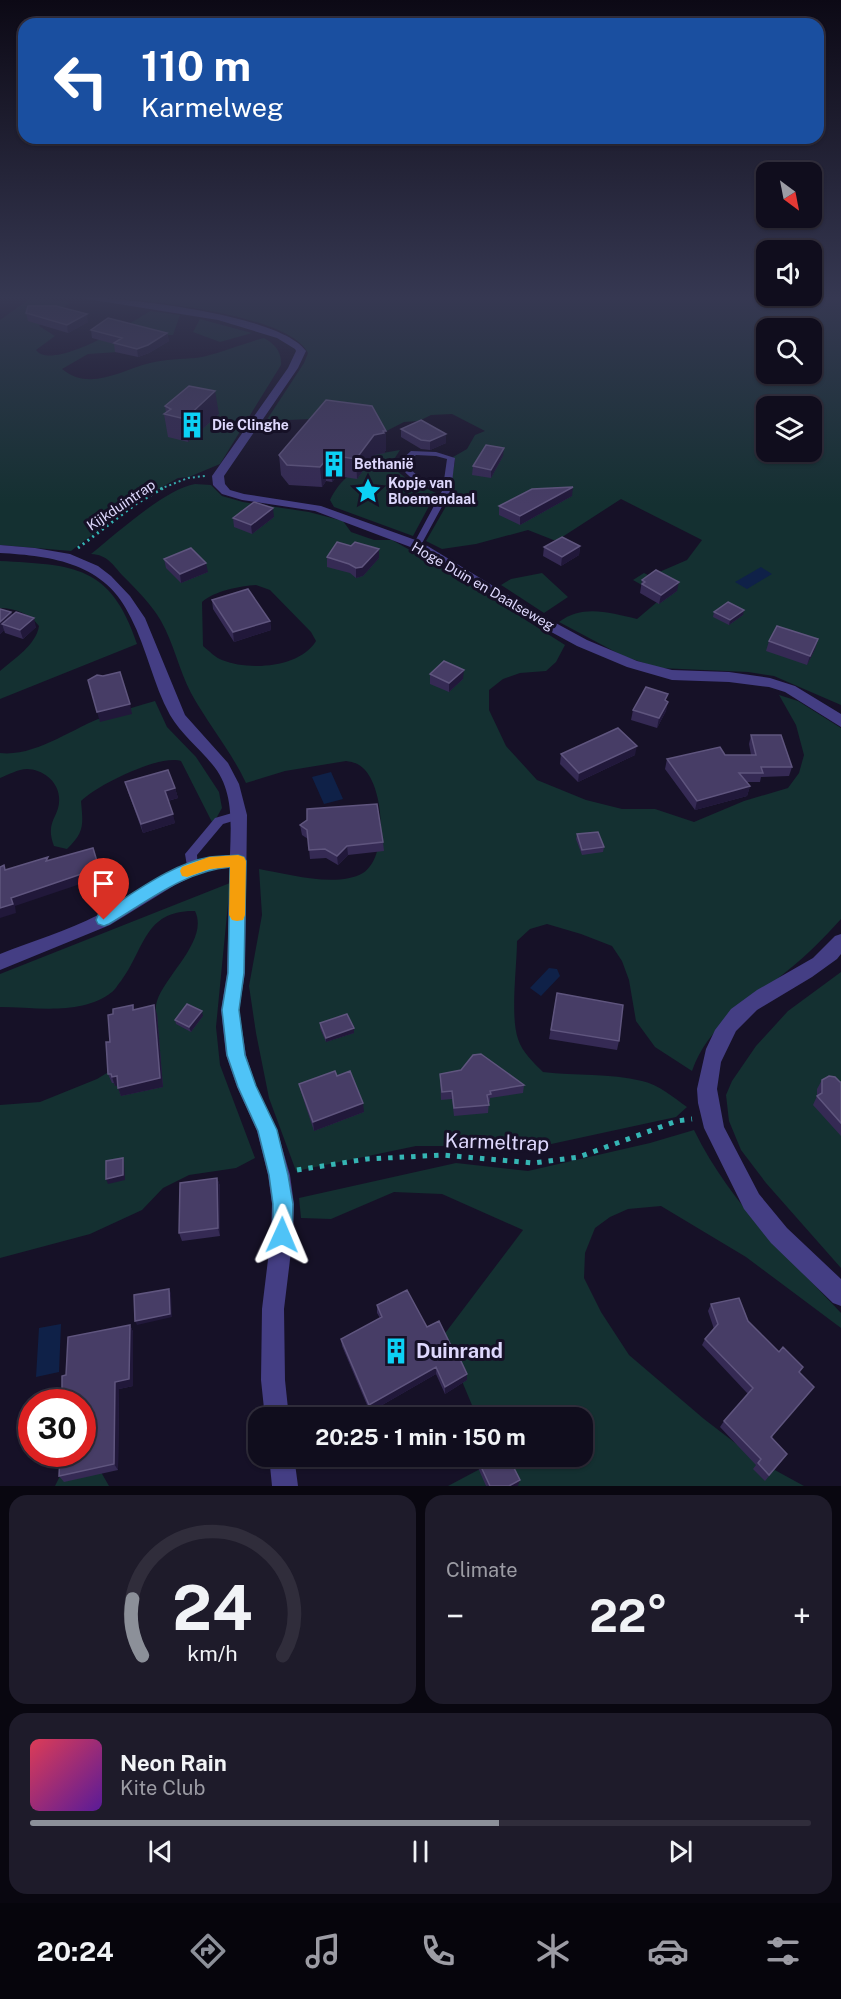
<!DOCTYPE html>
<html lang="en">
<head>
<meta charset="utf-8">
<style>
	:root { --surface:#100d1d; --page:#1e1b2a; --text:#f1f3f6; --muted:#9c9ca4; --line:#302d3b; --accent:#8c9099 }
	body { margin:0; font-family:"Public Sans",sans-serif; background:var(--page); color:var(--text); height:100vh; display:flex; flex-direction:column; font-size:22px; white-space:nowrap }
	* { box-sizing:border-box; margin:0 }
	p { font-size:20px; color:var(--muted) }
	.icon { flex:none; width:33px; height:33px; fill:none; stroke:currentColor; stroke-width:2; stroke-linecap:round; stroke-linejoin:round }
	.map { position:relative; height:1486px; overflow:hidden }
	.panel { display:flex; flex-direction:column; gap:9px; padding:9px; background:#090710; flex:1 }
	.panel>* { flex:none }
	.banner { position:absolute; left:18px; top:18px; width:806px; height:126px; border-radius:18px; box-shadow:0 2px 4px #0004,0 0 0 2px var(--line); background:#1a4fa0; color:#fff; overflow:hidden }
	.needle { width:39px; rotate:148deg }
	.fabs { position:absolute; left:756px; top:162px; display:grid; gap:12px }
	.fabs a { display:grid; place-items:center; width:66px; height:66px; border-radius:12px; background:var(--surface); box-shadow:0 2px 4px #0004,0 0 0 2px var(--line); font-size:30px }
	.speed { position:absolute; left:18px; top:1389px; display:flex; gap:12px; font-size:30px; font-weight:700; text-align:center }
	.speed>* { display:grid; place-content:center; width:78px; height:78px; border-radius:50%; background:var(--surface); box-shadow:0 2px 4px #0004,0 0 0 2px var(--line); line-height:1 }
	.speed .limit { border:9px solid #d22; background:#fff; color:#111 }
	.pin { position:absolute; display:grid; place-items:center; width:51px; height:51px; color:#fff; margin:-62px -26px; border-radius:50% 50% 50% 0; rotate:-45deg; box-shadow:0 0 6px #0007 }
	.pin .icon { rotate:45deg }
	.me { position:absolute; width:66px; margin:-33px; rotate:1deg; stroke-linejoin:round; filter:drop-shadow(0 0 4px #0008) }
	.turn { display:flex; align-items:center; gap:21px; height:126px; padding:0 24px; font-size:27px }
	.turn .icon { width:78px; height:78px; stroke-width:2.5 }
	.turn b { display:block; font-size:42px; line-height:51px }
	.big { font-size:45px; font-weight:700; line-height:1.1 }
	.panel .tile { flex:1; display:flex; flex-direction:column; justify-content:center; gap:9px; min-width:0; padding:0 21px; border-radius:18px; background:var(--page) }
	.panel .dial { align-items:center; gap:0 }
	.dial svg { height:156px; overflow:visible; fill:none; stroke:var(--line); stroke-width:7; stroke-linecap:round; text-anchor:middle }
	.dial text { fill:var(--text); stroke:none }
	.song { display:flex; align-items:center; gap:18px }
	.cover { width:72px; height:72px; border-radius:9px; background:linear-gradient(135deg,hsl(350 70% 55%),hsl(270 70% 35%)) }
	.played { height:6px; border-radius:3px; background:linear-gradient(90deg,var(--accent) 60%,var(--line) 60%) }
	.keys { display:flex; justify-content:space-around; direction:ltr }
	.heat { display:flex; justify-content:space-between; align-items:center; font-size:33px; direction:ltr }
	.panel .tiles { flex:1; display:grid; gap:9px; grid-template-columns:1fr 1fr }
	.tile:last-child { grid-column:span 2 }
	.trip { position:absolute; left:248px; top:1407px; width:345px; height:60px; border-radius:18px; background:var(--surface); box-shadow:0 2px 4px #0004,0 0 0 2px var(--line); font-weight:700; line-height:60px; text-align:center }
	.tab-bar { display:flex; height:96px; justify-content:space-around; align-items:center; background:#06050c; color:var(--muted) }
	.tab-bar .icon { width:42px; height:42px }
	.tab-bar .current { color:var(--accent) }
	.tab-bar b { font-size:27px; color:var(--text) }
	.map>svg:first-child { display:block }
	.green { fill:#143031; fill-rule:evenodd }
	.water { fill:#0f2148 }
	.lines { fill:none; stroke-linecap:round; stroke-linejoin:round }
	.path-far2 { stroke:#35b5b4; stroke-width:2; stroke-dasharray:2 3; stroke-linecap:butt }
	.path-far1 { stroke:#35b5b4; stroke-width:3; stroke-dasharray:2 4; stroke-linecap:butt }
	.path { stroke:#35b5b4; stroke-width:5; stroke-dasharray:4.5 7; stroke-linecap:butt }
	.service { fill:#443e84; fill-rule:evenodd }
	.minor { fill:#443e84; fill-rule:evenodd }
	.wall { fill:#352a54 }
	.shaded-wall { fill:#21183a }
	.building { fill:#473d66; stroke:#5f557e; stroke-width:1.5 }
	.route { fill:#4fc3f7; stroke:#337fa1; stroke-width:1.5 }
	.slow { fill:#f59e0b }
	.labels { text-anchor:middle; dominant-baseline:central; stroke-width:6; stroke-linejoin:round; paint-order:stroke }
	.far-poi-label { font-size:14px; font-weight:bold; fill:#ded8fd; stroke:#161127; text-anchor:start }
	.far-street-label { font-size:14px; fill:#ded8fd; stroke:#161127 }
	.near-street-label { font-size:20px; fill:#ded8fd; stroke:#161127 }
	.near-poi-label { font-size:20px; font-weight:bold; fill:#ded8fd; stroke:#161127; text-anchor:start }
</style>
</head>
<body>
<div class="map">
<svg width="841" height="1486" viewBox="0 0 841 1486">
	<rect width="100%" height="100%" fill="#161127"/>
	<path class="green" d="M109,297h732v408l-67,-29 -26,-4 -89,-4 -36,-12 -64,-34c25,-18 50,-9 78,-3l26,-22 -30,-17 11,-7 6,3 37,-16 15,-20 -81,-41 -65,42 -28,-11 -52,14 -34,5 -16,-8 23,-40 4,-10 -2,-8 4,-22 -2,-4 14,-8 8,-14 10,-4 -33,-17 -21,1 -12,6 -15,1 -41,21 8,12 29,-5 -9,14 7,8 12,9 26,12 -23,43 -79,-29 -4,-7c8,-16 20,-30 38,-33l5,-8 -25,-4 -16,-37 -66,3 38,-58 4,-10c-19,-39 -158,-51 -199,-56zM766,328h46v46h-46zM766,406h46v46h-46z
		M31,298l41,4 -26,16 -7,8 16,10 -19,14c16,22 97,-28 114,-39l30,4 -7,20 -32,1 -23,16 -30,2 -26,15c28,23 59,1 88,-6 16,-4 31,-4 46,-5 17,-2 48,-15 68,-20 11,6 18,14 17,27l-61,99 -31,13 -11,1 -46,26 -61,47 -71,-6v-225z
		M200,319l52,14 -32,9 -27,-10z
		M195,484l16,1 11,11 21,6 66,10 34,9 8,11 23,8h18l61,34 112,71 -9,17 -10,9 -26,2 -17,6 -14,11v20l17,36 31,34 49,20 36,9h33l39,13 50,-21 44,-13 11,-15 5,-18 -8,-30 -17,-30 19,6 43,27v191c-17,19 -35,37 -54,52 -36,30 -79,53 -95,100l-37,-24 -19,-26 -7,-41 -7,-19 -10,-15 -31,-12 -34,-10 -17,5 -13,12c0,25 -7,75 1,98 4,13 16,24 25,33 32,4 67,1 99,9 17,4 31,16 45,26l-11,10 -134,29h-126l-120,25 -27,-73 -13,-65 -7,-47 13,-71 -3,-46c28,5 78,19 104,4 26,-17 21,-86 0,-105 -5,-5 -11,-6 -17,-7l-61,10 -39,12c-15,-32 -38,-59 -55,-90 -12,-23 -17,-49 -30,-72 -9,-16 -24,-31 -38,-45 -11,-12 -15,-21 -32,-22 25,-20 74,-65 104,-70zM256,585l14,5 41,42 5,9c-16,27 -67,30 -94,19 -6,-2 -13,-9 -19,-14l-1,-44c12,-11 38,-16 54,-17z
		M0,561c74,4 111,4 137,83l-137,55v-28c14,-12 36,-26 39,-45 -9,-12 -24,-18 -39,-18z
		M542,573l26,24 -24,16 -43,-28 10,-6z
		M155,701l12,26 29,30 23,35 3,16 -9,16 -32,-63c-21,-7 -84,24 -100,40 2,23 4,31 -14,48l-13,-3c-10,-26 7,-29 5,-49 -1,-16 -17,-28 -32,-28 -9,0 -19,6 -27,9v-25c36,4 72,-25 106,-37 16,-6 33,-10 49,-15z
		M230,883l-14,144 4,38 35,93 -19,10 -47,7 -26,13 -21,22 -52,24 -90,24v-153l40,-3 57,-23 18,-11 42,-6c0,-14 -4,-49 0,-61 9,-27 52,-61 38,-90 -51,-1 -50,38 -74,70 -3,3 -6,9 -9,11 -31,24 -76,15 -112,15v-33z
		M841,972v296l-75,-85 -25,-33 -12,-29 -3,-26 6,-14 24,-35 32,-35z
		M694,1130c37,75 91,123 147,183v15l-95,-71 -85,-51 -33,3 -18,8 -15,11 -10,25 -1,25 17,34 28,43 75,64 56,43 44,24h-356l47,-25 -2,-4 89,-1v-38l-105,-1 -34,-81 80,-106 -81,-36 -48,-2 -63,27 -30,-1 -2,-20 157,-35 72,8 122,-28z
		M93,1458l16,28h-54l10,-20z"/>
	<path class="water" d="M761,567l11,7 -25,15 -12,-7z
		M331,772l12,27 -19,5 -12,-27z
		M549,968l8,1 3,7 -19,20 -11,-8z
		M61,1324l-2,48 -23,5 3,-49z"/>
	<g class="lines">
		<path class="path-far2" d="M160,489l28,-11 17,-2"/>
		<path class="path-far1" d="M78,548l59,-45 26,-15"/>
		<path class="path" d="M297,1170l70,-11 75,-4 92,8 45,-6 98,-36 15,-2"/>
		<path class="service" d="M411,451l25,1 19,6 -4,32 -30,55 -4,3 -4,-3 29,-54c-19,-4 -33,-11 -44,-28zM416,455l20,1 11,3 -4,28c-15,-4 -28,-10 -37,-24z
			M239,811l4,1 2,3 -2,3 -20,6 -26,31 1,14 -2,3 -4,2 -4,-2 -3,-18 30,-36z"/>
		<path class="minor" d="M75,297c46,0 205,17 231,54l-8,17 -74,108 1,8 5,6 14,4 77,12 100,36 120,73 46,25 50,21 35,9 57,2 41,6 25,8 46,28v13l-56,-35 -16,-5 -40,-5 -57,-2 -45,-13 -50,-21 -46,-25 -118,-73 -98,-37 -73,-11 -20,-6 -9,-9 -1,-9 76,-108 8,-17 -1,-2 -18,-11 -59,-18z
			M0,545l35,3 35,6 28,12 13,10 19,20 15,22 40,97 43,48 11,21 8,31 -2,158 -6,37 7,45 10,31 21,44 13,45 4,29 -1,31 -9,74 1,71 4,38h-24l-4,-38 1,-71 9,-74 1,-31 -4,-29 -11,-44 -20,-44 -11,-32 -5,-45 6,-37 3,-105 -20,1 -12,5 -23,11 -65,40 -110,45v-16c32,-13 67,-23 98,-39 45,-23 80,-56 132,-60 1,-31 4,-66 -18,-91 -14,-17 -31,-30 -42,-49 -17,-31 -23,-66 -39,-97 -25,-55 -78,-62 -131,-65z
			M841,934v20l-4,5 -25,18 -55,33 -21,21 -15,31 -4,27 7,38 35,67 28,34 54,51v27l-8,-3 -62,-60 -27,-34 -40,-81 -6,-25 -1,-14 9,-40 9,-19 16,-21 26,-19 56,-32 22,-22z
			M269,1456h25l4,30h-26z"/>
	</g>
	<path class="wall" d="M26,313l62,9 -20,11 -40,-12z
		M91,330l76,3 2,8 -20,12 -11,4 -23,-5 -1,-8 -22,-6z
		M165,406l54,8 -31,28 -20,-5 -4,-23 2,-1z
		M401,429l45,14 -16,7 -9,-1 -20,-12z
		M386,431v19l-1,1v2l-11,2 -17,24 -20,-3 -5,6 -6,-1 -4,6 -33,-2 -8,-10 -2,-20z
		M503,456l-12,22 -19,-3 1,-9z
		M572,496l-52,29 -21,-10v-9z
		M274,517l-22,17 -18,-7 -1,-9z
		M351,546l28,3v9l-16,18 -7,2 -6,-5 -23,-6v-10z
		M580,546l-1,9 -18,11 -18,-10 1,-9z
		M164,559l44,13 -27,11 -15,-15z
		M642,580l35,11 -18,13 -19,-11z
		M212,600l58,21 1,9 -37,12 -21,-33z
		M0,609l11,3 1,3 24,12 -13,12 -18,-6 -1,-3 -4,4z
		M714,612l29,3 -14,10 -16,-8z
		M818,639l-3,10 -8,16 -41,-14 3,-10z
		M430,674l33,5 -14,13 -19,-8z
		M667,701l-1,10 -9,17 -26,-8 2,-10z
		M751,735l41,32 -3,9 -28,1 -1,5h-14l4,4 -3,10 -52,14 -30,-41 2,-10 58,-4h26l-2,-11z
		M561,754l74,1 -57,27 -18,-18z
		M125,782l50,6 3,10 -10,3 7,22 -32,10 -15,-41z
		M300,825l83,17 1,9 -36,4 -10,10 -12,-7 -16,1 -2,-20 -6,-4z
		M577,834l27,13 -1,5 -21,3 -6,-16z
		M557,993l62,48 -2,9 -68,-11z
		M133,1005l1,5 23,4 6,73 -42,9 -4,-11 -2,1 -1,-3h-2l-4,-9 2,-32 3,-28z
		M203,1016l-12,16 -15,-8 -1,-4z
		M320,1023l34,10 -28,9 -6,-14z
		M440,1074l84,11 -1,8 -33,5v4h-1l-1,11 -34,3 -2,-17 -11,1z
		M337,1076l27,36 -50,19 -13,-39 -2,-8z
		M822,1080l19,2v54l-28,-31 4,-9v-7z
		M217,1178l3,8v50l-38,5 -3,-8z
		M711,1304l37,17 51,51 -27,66 15,16 -22,27 -12,-12 3,-4 -36,-38 4,-6 24,-27 -46,-49 3,-6 9,-10 -6,-18z
		M377,1305l50,22 30,31 10,16v6l-22,14 -9,-20 -66,38 -28,-66 -1,-7 39,-21 -3,-5z
		M130,1325l3,7v54l-14,3 -1,81 -54,12 -5,-6 7,-101z
		M473,1456h35l10,29 -32,1z"/>
	<path class="shaded-wall" d="M87,314l1,8 -20,11 -1,-8z
		M167,333l2,8 -20,12 -11,4 -1,-8z
		M215,391l4,23 -31,28 -3,-23z
		M383,431h3v19l-1,1v2l-11,2 -17,24 -1,-20 18,-24z
		M446,434v9l-16,7v-9z
		M504,448l-1,8 -12,22v-8z
		M336,456l1,20 -5,6 -1,-20z
		M325,461l1,20 -4,6 -2,-20z
		M573,487l-1,9 -52,29v-9z
		M273,508l1,9 -22,17 -1,-9z
		M580,546l-1,9 -18,11 1,-9z
		M379,549v9l-16,18 -7,2v-10z
		M206,563l2,9 -27,11 -1,-9z
		M679,582l-2,9 -18,13 2,-9z
		M744,610l-1,5 -14,10 1,-5z
		M11,612l3,9 -12,3 2,6 -4,4v-12z
		M34,618l2,9 -13,12 -3,-9z
		M270,621l1,9 -37,12 -1,-10z
		M818,639l-3,10 -8,16 3,-9z
		M464,670l-1,9 -14,13v-9z
		M668,702l-2,9 -9,17 2,-10z
		M130,704l2,10 -32,8 -3,-10z
		M637,746l-2,9 -57,27 1,-9z
		M750,786l-3,10 -52,14 2,-9z
		M175,788l3,10 -11,3 -2,-10z
		M173,814l2,9 -32,10 -2,-9z
		M347,846l1,9 -10,10 -1,-9z
		M93,848l8,29 -86,29 1,7 -16,5v-10l11,-10z
		M154,1005l3,9 6,73 -42,9 -3,-8z
		M202,1011l1,5 -12,16 -2,-5z
		M354,1028v5l-28,9v-4z
		M117,1076l3,9 -5,1 -3,-9z
		M363,1103l1,9 -50,19 -1,-9z
		M123,1158l1,4 1,18 -17,4 -2,-5z
		M217,1178l3,8v50l-2,-8z
		M169,1289l2,4 1,24 -35,8 -2,-4z
		M130,1325l3,7v54l-14,3 -1,81 -4,-6 1,-82z
		M436,1367v7l-66,38 -1,-7z
		M467,1374v6l-22,14v-7z
		M520,1480l-2,6h-9z"/>
	<path class="building" d="M28,306h28l31,8 -20,11 -41,-12z
		M108,318l59,15 -19,12 -11,4 -23,-6 8,-5 -31,-8z
		M189,386l26,5 -30,28 -21,-5 7,-5 -6,-3z
		M326,400l46,6 14,25h-3l1,2 -10,2 -18,24 -20,-3 -5,6 -6,-1 -5,6 -33,-2 -8,-10z
		M421,420l25,14 -16,7 -9,-1 -20,-11z
		M486,445l18,3 -13,22 -18,-4z
		M573,487l-53,29 -21,-10 33,-17z
		M254,502l19,6 -22,17 -18,-7z
		M562,537l18,9 -18,11 -18,-10z
		M337,542l14,4 4,-4 24,7 -17,18 -6,1 -7,-4 -22,-7z
		M191,548l15,15 -26,11 -16,-15z
		M656,570l23,12 -18,13 -19,-11 3,-2 -3,-2z
		M248,589l22,32 -37,11 -21,-32z
		M728,602l16,8 -14,10 -16,-8z
		M0,609l11,3 -11,10z
		M16,612l18,6 -14,12 -18,-6z
		M777,626l41,13 -8,17 -41,-15z
		M444,661l20,9 -15,13 -19,-9z
		M120,672l10,32 -33,8 -9,-32 9,-5 6,1z
		M646,687l22,7 -3,6 3,2 -9,16 -26,-8z
		M618,728l19,18 -58,27 -18,-19z
		M751,735h30l11,32h-31l2,6h-24l11,13 -53,15 -30,-42 53,-12 5,8h31z
		M168,770l7,18 -10,3 8,23 -32,10 -16,-42z
		M377,804l6,38 -36,4 -10,10 -12,-7 -16,1 -2,-20 -7,-5 7,-5v-11z
		M598,832l6,15 -22,3 -5,-16z
		M93,848l6,20 -88,30 2,6 -13,4v-41l4,-2 1,5 43,-13 -2,4z
		M557,993l66,12 -4,36 -68,-11z
		M187,1004l15,7 -13,16 -14,-7z
		M133,1005v5l21,-5 6,73 -42,10 -1,-12 -5,1 -1,-3h-3l-2,-32h4l-2,-27 5,-1v-5z
		M347,1014l7,14 -28,10 -6,-15z
		M481,1054l43,31 -34,6 1,3 -4,1 2,10 -35,3 -2,-17 -10,1 -2,-18 21,-4 12,-15z
		M335,1071l2,5 13,-5 13,32 -50,19 -14,-38z
		M829,1076l6,1 5,5h1v41l-24,-27 5,-3v-13z
		M123,1158v17l-17,4v-18z
		M217,1178l1,50 -39,5 1,-50z
		M169,1289l1,25 -35,7 -1,-26z
		M407,1290l20,37 12,-6 18,37 2,-1 8,17 -22,13 -9,-20 -67,38 -28,-66 41,-22 -5,-12z
		M739,1298l9,23 31,31 4,-5 20,20 -4,5 15,15 -43,50 16,17 -18,21 -11,-12 3,-4 -37,-38 29,-33 -48,-49 13,-15 -7,-20z
		M130,1325l-1,54 -14,3 -1,82 -55,12 1,-22h22v-52h-20v-26l4,-1 2,-38z
		M476,1456h32l12,24 -11,6h-19z"/>
	<linearGradient id="sky" x2="0" y2="1"><stop stop-color="#0c0915"/><stop offset="0.59" stop-color="#363852"/><stop offset="1" stop-color="#363852" stop-opacity="0"/></linearGradient>
	<rect width="841" height="505" fill="url(#sky)"/>
	<path class="route" d="M238,855l6,2 2,4 -2,112 -5,37 6,45 11,31 21,44 11,45 5,29 -1,31 -3,7 -7,3 -7,-3 -2,-7v-31l-4,-29 -11,-44 -20,-44 -11,-32 -5,-45 6,-37 2,-106c-45,4 -82,34 -121,57l-5,2 -6,-2 -2,-4 2,-5c34,-20 72,-51 112,-58 9,-1 19,-1 28,-2z"/>
	<path class="slow" d="M238,855l6,2 2,4 -1,54 -2,5 -6,1 -5,-1 -3,-5 1,-48 -20,2 -23,8 -5,-1 -2,-5 2,-4 27,-10z"/>
	<defs>
		<g id="building-bare" transform="scale(2.07)"><path d="M-4-6H4V6H1V3H-1V6H-4ZM-2.5-4.3h1.7v1.8h-1.7ZM.8-4.3h1.7v1.8H.8ZM-2.5-1h1.7V.8h-1.7ZM.8-1h1.7V.8H.8Z" fill="#0cd1f5" stroke="#161127" stroke-width="2.5" paint-order="stroke"/></g>
		<g id="sight-bare" transform="scale(2.07)"><path d="M0-6L1.8-2.2L6-1.7L2.9 1.2L3.7 5.4L0 3.3L-3.7 5.4L-2.9 1.2L-6-1.7L-1.8-2.2Z" fill="#0cd1f5" stroke="#161127" stroke-width="2.5" paint-order="stroke"/></g>
	</defs>
	<g fill-rule="evenodd">
		<use href="#building-bare" x="192" y="425"/>
		<use href="#building-bare" x="334" y="464"/>
		<use href="#sight-bare" x="368" y="491"/>
		<use href="#building-bare" x="396" y="1351"/>
	</g>
	<g class="labels">
		<g class="far-poi-label">
			<text x="212" y="425">Die Clinghe</text>
			<text x="354" y="464">Bethanië</text>
			<text x="388" y="483">Kopje van<tspan x="388" dy="16">Bloemendaal</tspan></text>
		</g>
		<g class="far-street-label">
			<text transform="translate(121 505) rotate(-34)">Kijkduintrap</text>
			<text transform="translate(483 586) rotate(30)">Hoge Duin en Daalseweg</text>
		</g>
		<g class="near-street-label">
			<text transform="translate(497 1142) rotate(2)">Karmeltrap</text>
		</g>
		<g class="near-poi-label">
			<text x="416" y="1351">Duinrand</text>
		</g>
	</g>
</svg>
<div class="fabs">
<a><svg class="needle" viewBox="-14 -14 28 28"><path d="M0-13l5 13h-10z" fill="#e53935"/><path d="M0 13l5-13h-10z" fill="#9c9ca4"/></svg></a>
<a><svg class="icon" aria-label="sound" viewBox="0 0 24 24"><path d="M4 9h4l5-4v14l-5-4H4zM17 9q2 3 0 6"/></svg></a>
<a><svg class="icon" aria-label="search" viewBox="0 0 24 24"><circle cx="10" cy="10" r="6"/><path d="M15 15l6 6"/></svg></a>
<a><svg class="icon" aria-label="layers" viewBox="0 0 24 24"><path d="M12 4l9 5-9 5-9-5zM3 14l9 5 9-5"/></svg></a>
</div>
<div class="speed"><div class="limit">30</div></div>
<div class="pin" style="left:104px;top:920px;background:#d93025"><svg class="icon" aria-label="arrive" viewBox="0 0 24 24"><path d="M6 21V4h12l-3 4 3 4H6"/></svg></div>
<svg class="me" style="left:282px;top:1235px" viewBox="-20 -20 40 40"><path d="M0-17L14 15 0 8-14 15z" fill="#4fc3f7" stroke="#fff" stroke-width="4"/></svg>
<div class="trip">20:25 · 1 min · 150 m</div>
<div class="banner">
<div class="turn"><svg class="icon" aria-label="left" viewBox="0 0 24 24"><path d="M17 20v-9H6M10 6l-5 5 5 5"/></svg><div><b>110 m</b>Karmelweg</div></div>
</div>
</div>
<section class="panel">
<div class="tiles">
<div class="tile dial"><svg viewBox="0 0 100 80">
<path d="M14 69A42 42 0 1 1 86 69"/>
<path d="M14 69A42 42 0 0 1 9 40" stroke="#8c9099"/>
<text x="50" y="56" font-size="32" font-weight="700">24</text>
<text x="50" y="72" font-size="11">km/h</text>
</svg></div>
<div class="tile"><p>Climate</p>
<div class="heat"><a>−</a><b class="big">22°</b><a>+</a></div>
</div>
<div class="tile">
<div class="song"><i class="cover"></i><div><b>Neon Rain</b><p>Kite Club</p></div></div>
<div class="played"></div>
<div class="keys"><svg class="icon" aria-label="previous" viewBox="0 0 24 24"><path d="M18 5L8 12l10 7zM5 5v14"/></svg><svg class="icon" aria-label="pause" viewBox="0 0 24 24"><path d="M8 5v14M16 5v14"/></svg><svg class="icon" aria-label="next" viewBox="0 0 24 24"><path d="M6 5l10 7-10 7zM19 5v14"/></svg></div>
</div>
</div>
</section>
<nav class="tab-bar">
<b>20:24</b>
<svg class="icon current" aria-label="directions" viewBox="0 0 24 24"><path d="M12 3l9 9-9 9-9-9zM9 14v-3h6M13 9l2 2-2 2"/></svg>
<svg class="icon" aria-label="music" viewBox="0 0 24 24"><path d="M9 18V5l10-2v13"/><circle cx="6" cy="18" r="3"/><circle cx="16" cy="16" r="3"/></svg>
<svg class="icon" aria-label="phone" viewBox="0 0 24 24"><path d="M5 4h4l2 5-3 2q2 4 5 5l2-3 5 2v4C11 20 4 13 5 4z"/></svg>
<svg class="icon" aria-label="climate" viewBox="0 0 24 24"><path d="M12 3v18M4 7l16 10M4 17L20 7"/></svg>
<svg class="icon" aria-label="car" viewBox="0 0 24 24"><path d="M5 17H2v-5l4-1 3-4h7l3 4 3 1v5h-3M9 17h6M6 11h13"/><circle cx="7" cy="17" r="2"/><circle cx="17" cy="17" r="2"/></svg>
<svg class="icon" aria-label="filters" viewBox="0 0 24 24"><path d="M4 7h16M4 17h16"/><circle cx="9" cy="7" r="2"/><circle cx="15" cy="17" r="2"/></svg>
</nav>
</body>
</html>
